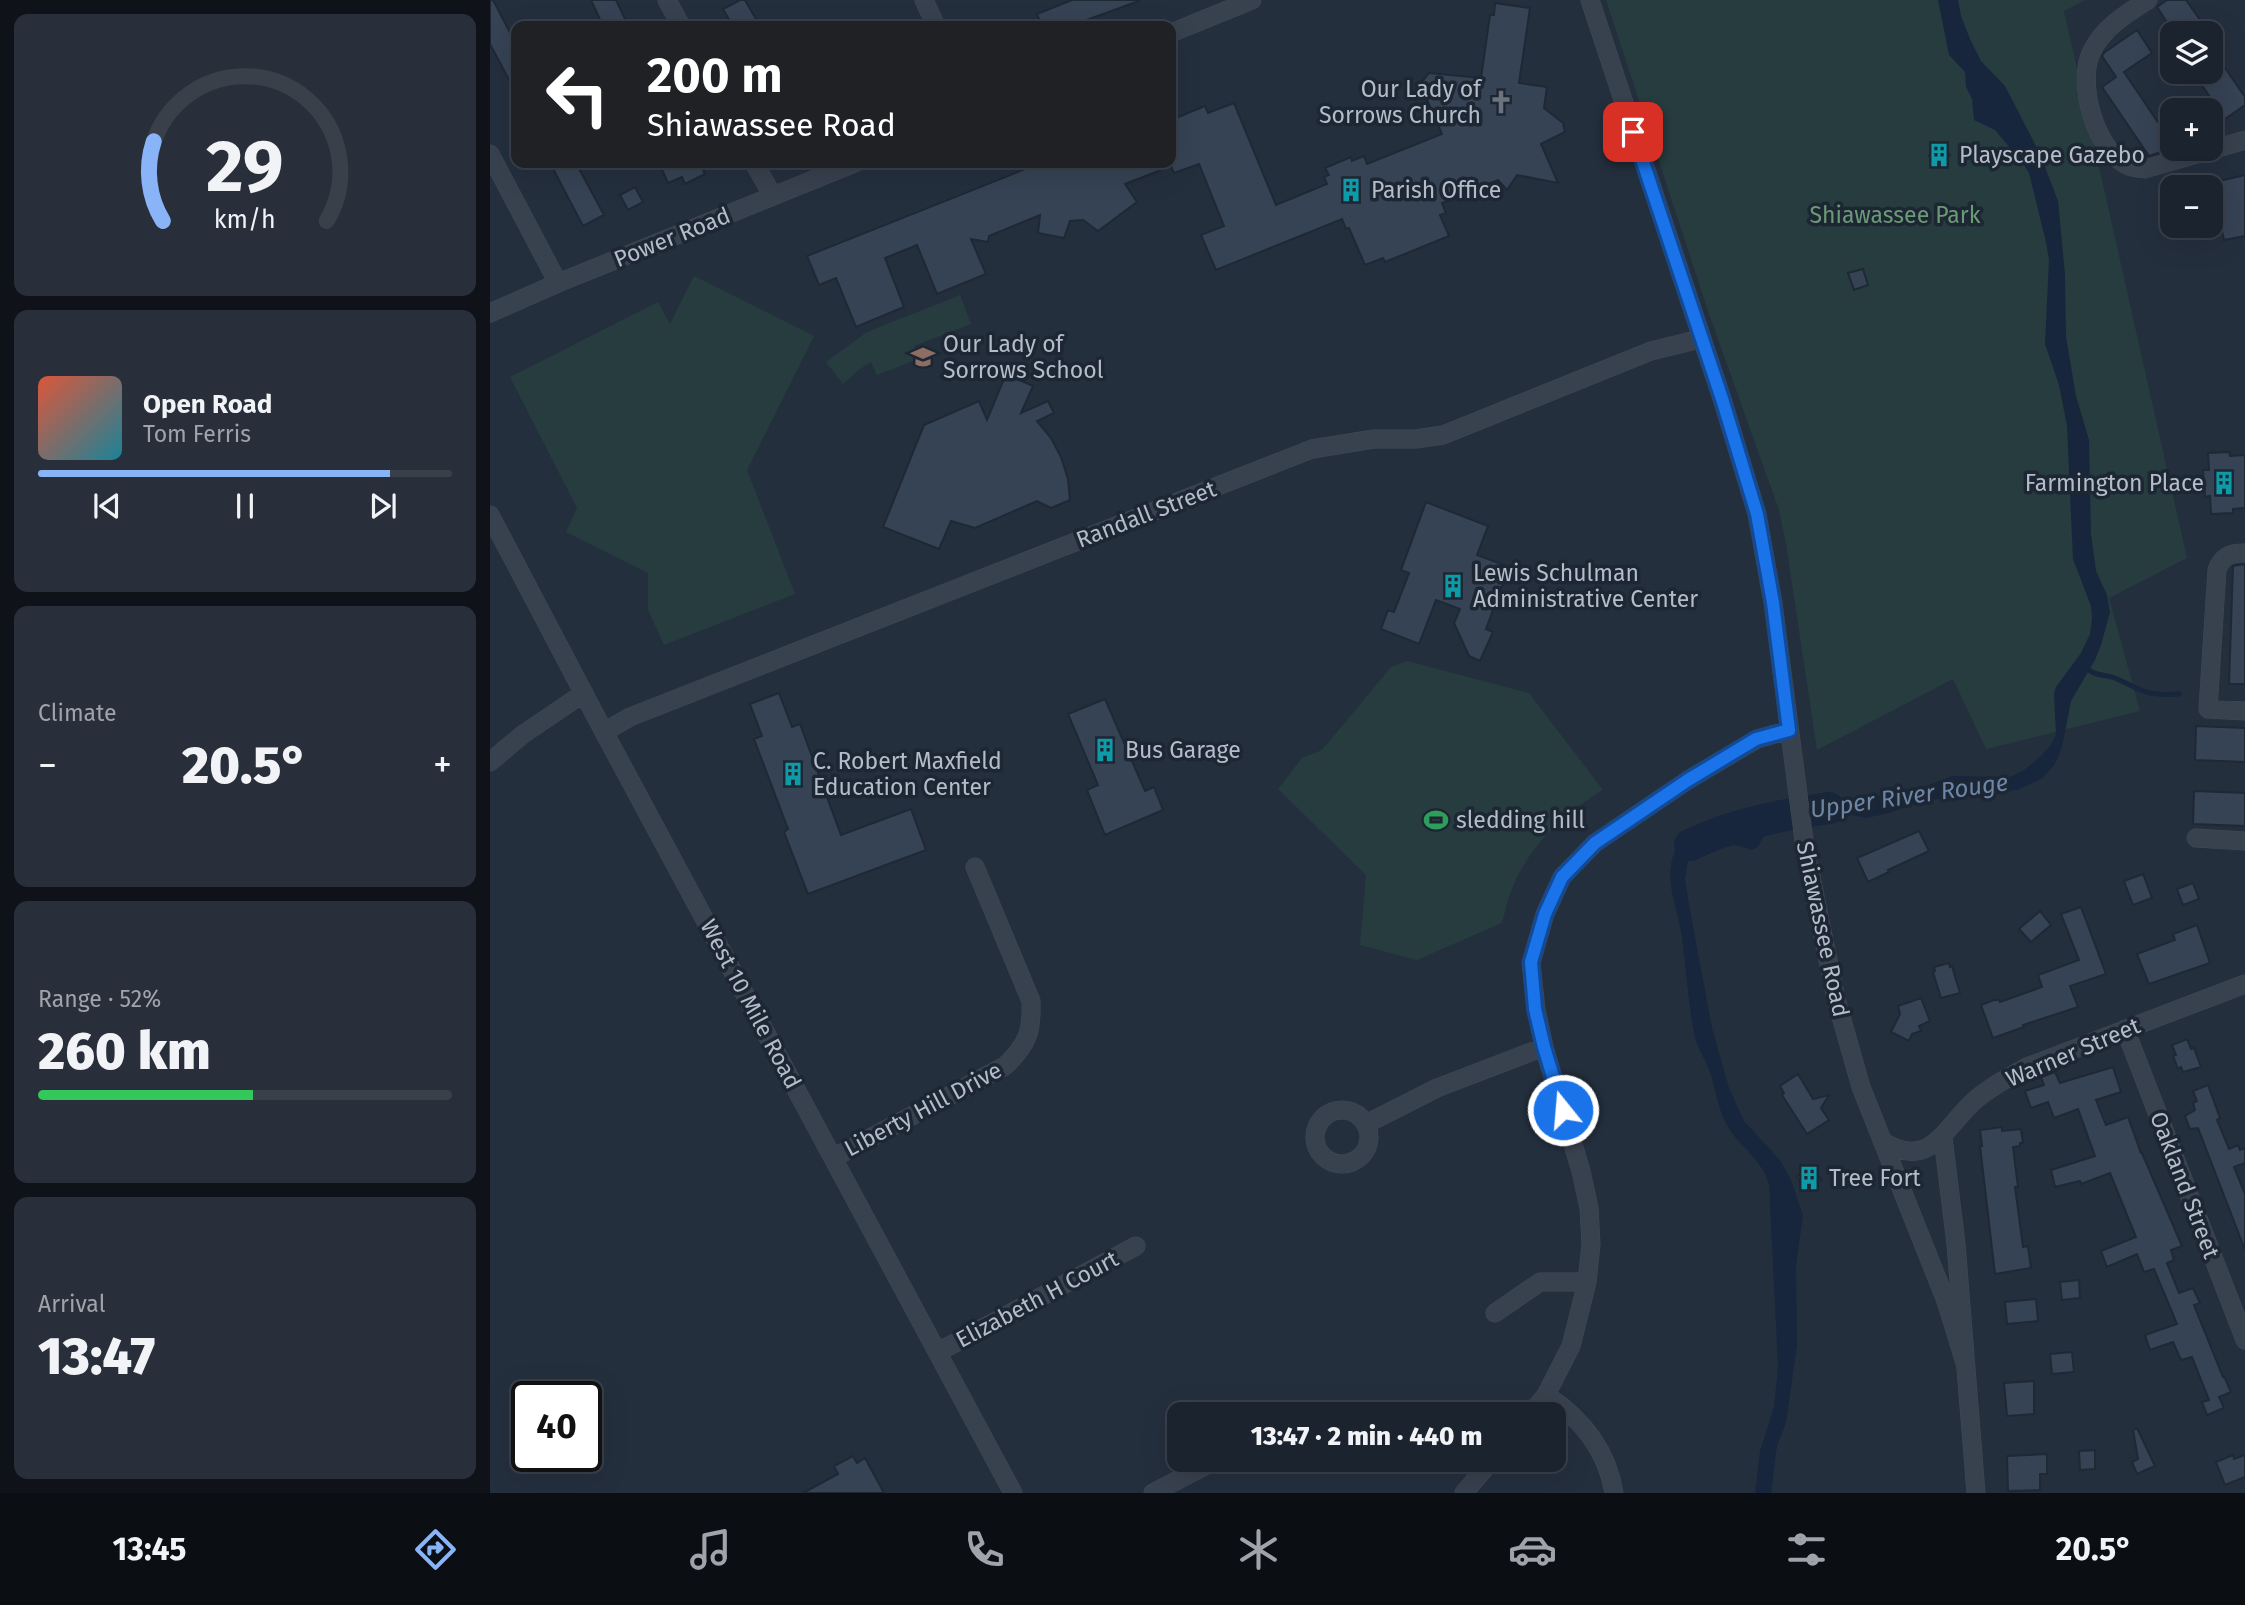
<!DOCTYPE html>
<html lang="en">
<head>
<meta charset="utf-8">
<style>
	:root { --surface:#1b232e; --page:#282f3a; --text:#f1f3f6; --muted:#a0a4aa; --line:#39404a; --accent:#8ab4f8 }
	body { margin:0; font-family:"Fira Sans",sans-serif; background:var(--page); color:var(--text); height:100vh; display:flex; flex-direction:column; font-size:26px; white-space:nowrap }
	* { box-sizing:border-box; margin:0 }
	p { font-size:23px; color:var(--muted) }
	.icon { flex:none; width:38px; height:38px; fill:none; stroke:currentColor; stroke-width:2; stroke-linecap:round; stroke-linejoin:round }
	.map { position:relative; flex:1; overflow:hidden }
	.drawer { display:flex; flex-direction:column; gap:14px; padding:14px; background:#0f1319; width:490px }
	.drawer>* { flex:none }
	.guide { position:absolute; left:21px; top:21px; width:665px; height:147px; border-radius:14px; box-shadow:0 7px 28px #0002,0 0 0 2px var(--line); background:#202124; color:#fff; overflow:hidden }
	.tools { position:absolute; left:1670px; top:21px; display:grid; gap:14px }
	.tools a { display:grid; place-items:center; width:63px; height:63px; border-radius:14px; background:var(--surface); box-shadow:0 7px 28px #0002,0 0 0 2px var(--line); font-size:35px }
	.speed { position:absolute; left:21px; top:1381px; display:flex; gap:14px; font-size:35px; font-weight:700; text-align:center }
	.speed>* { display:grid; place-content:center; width:91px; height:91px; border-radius:50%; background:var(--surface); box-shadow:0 7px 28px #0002,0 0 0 2px var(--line); line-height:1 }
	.speed .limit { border:4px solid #111; border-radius:10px; background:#fff; color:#111 }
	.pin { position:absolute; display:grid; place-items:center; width:60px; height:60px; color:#fff; margin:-30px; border-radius:14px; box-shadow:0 4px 10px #0006 }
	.me { position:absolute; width:77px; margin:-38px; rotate:343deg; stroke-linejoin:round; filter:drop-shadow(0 0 5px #0008) }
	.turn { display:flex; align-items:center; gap:24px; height:147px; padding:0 21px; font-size:32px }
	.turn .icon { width:91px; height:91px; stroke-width:2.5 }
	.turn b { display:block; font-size:49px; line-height:60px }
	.big { font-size:52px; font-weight:800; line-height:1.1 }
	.drawer .card { flex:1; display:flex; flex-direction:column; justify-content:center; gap:10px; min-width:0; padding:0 24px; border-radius:14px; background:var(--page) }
	.drawer .dial { align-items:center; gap:0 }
	.dial svg { height:182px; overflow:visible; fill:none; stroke:var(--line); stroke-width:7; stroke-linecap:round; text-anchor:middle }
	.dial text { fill:var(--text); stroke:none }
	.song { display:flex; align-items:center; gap:21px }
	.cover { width:84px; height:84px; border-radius:10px; background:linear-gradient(135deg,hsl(10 70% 55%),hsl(190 70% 35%)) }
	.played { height:7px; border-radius:4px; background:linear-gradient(90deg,var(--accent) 85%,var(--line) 85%) }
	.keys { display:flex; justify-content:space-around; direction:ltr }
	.heat { display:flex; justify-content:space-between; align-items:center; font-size:38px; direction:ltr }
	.charge { height:10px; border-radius:5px; background:linear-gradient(90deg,#34c759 52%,var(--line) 0) }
	.trip { position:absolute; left:677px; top:1402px; width:399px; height:70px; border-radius:14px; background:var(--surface); box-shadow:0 7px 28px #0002,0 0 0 2px var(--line); font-weight:800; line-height:70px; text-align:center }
	.dock { display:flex; height:112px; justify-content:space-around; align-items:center; background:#0b0e12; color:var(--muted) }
	.dock .icon { width:49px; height:49px }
	.dock .active { color:var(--accent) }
	.dock b { font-size:32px; color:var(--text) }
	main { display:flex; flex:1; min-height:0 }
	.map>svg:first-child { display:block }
	.green { fill:#263c3f }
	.water { fill:#17263c }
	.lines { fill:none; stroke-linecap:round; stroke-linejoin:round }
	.stream { stroke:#17263c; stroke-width:5 }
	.river { stroke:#17263c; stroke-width:32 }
	.building { fill:#364354; stroke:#1f2835; stroke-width:2 }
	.minor-casing { stroke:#414a57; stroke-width:19 }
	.minor { stroke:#38414e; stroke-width:18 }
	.route-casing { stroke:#114b97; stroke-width:18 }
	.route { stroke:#1a73e8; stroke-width:12 }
	.labels { text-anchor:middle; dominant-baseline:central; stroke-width:7; stroke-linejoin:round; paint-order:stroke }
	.poi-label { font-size:23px; fill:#b4bcc9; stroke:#1d2633; text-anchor:start }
	.park-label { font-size:23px; fill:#6b9a76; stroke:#1d2633 }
	.street-label { font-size:23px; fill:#b4bcc9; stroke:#1d2633 }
	.water-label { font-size:24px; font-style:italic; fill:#6d86a8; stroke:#1d2633 }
</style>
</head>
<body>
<main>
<section class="drawer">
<div class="card dial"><svg viewBox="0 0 100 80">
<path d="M14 69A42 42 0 1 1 86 69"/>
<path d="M14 69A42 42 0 0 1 10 34" stroke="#8ab4f8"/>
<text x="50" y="56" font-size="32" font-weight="700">29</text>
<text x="50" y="72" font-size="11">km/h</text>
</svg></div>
<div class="card">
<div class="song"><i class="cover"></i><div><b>Open Road</b><p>Tom Ferris</p></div></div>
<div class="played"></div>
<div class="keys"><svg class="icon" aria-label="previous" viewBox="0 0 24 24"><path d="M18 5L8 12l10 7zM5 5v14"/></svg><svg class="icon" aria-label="pause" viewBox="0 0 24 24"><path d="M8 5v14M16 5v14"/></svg><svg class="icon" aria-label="next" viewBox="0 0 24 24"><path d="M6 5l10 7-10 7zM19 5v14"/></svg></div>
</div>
<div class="card"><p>Climate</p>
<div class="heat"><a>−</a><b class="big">20.5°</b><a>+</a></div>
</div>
<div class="card"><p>Range · 52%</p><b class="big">260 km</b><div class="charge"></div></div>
<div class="card"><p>Arrival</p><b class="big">13:47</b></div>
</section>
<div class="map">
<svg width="1755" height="1493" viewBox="0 0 1755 1493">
	<rect width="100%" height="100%" fill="#242f3e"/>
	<path class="green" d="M1116,0h479l-21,11 123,547 -78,40 31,113 -154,38 -33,-70 -136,71 -31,-206 -7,-34 -70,-196z
		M204,276l120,60 -67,134 48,124 -131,51 -16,-35v-37l-82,-41 11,-24 -67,-131 148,-75 12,22z
		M470,295l11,29 -57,22 4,13 -41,16 -6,-13 -14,9 -14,13 -17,-22 41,-30z
		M917,661l122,32 74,97c-40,24 -75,57 -92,101 -4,10 -6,22 -9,32l-85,37 -57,-15 6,-70 -88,-86 24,-31 20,-8 69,-83z"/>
	<path class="water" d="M1448,0h20l3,16 9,23 11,22 24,25 35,68 18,47 7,73 1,63 10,59 13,44 2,94 5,37 11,24 3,17 -9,33 -6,15 -24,41 -9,46 -7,17 -12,14 -26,12 -51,3 -48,10 -33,11 -19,4 -14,-3 -9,1c-23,4 -51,5 -72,15 -10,4 -9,15 -19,19 -20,-7 -46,-11 -63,4l-4,25 5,31 22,118 17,60 15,33 36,39 11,20 12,35 -7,51 1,79 -11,78 -9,23 -6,47h-16l5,-42 14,-44 4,-40 -9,-183c-8,-28 -34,-39 -45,-65 -7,-15 -9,-31 -14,-47 -4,-13 -14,-25 -16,-39 -6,-32 -8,-64 -12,-96 -4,-29 -21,-60 -5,-90 5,-9 19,-18 29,-22 16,-7 24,9 40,9l54,-26 30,-9h32l49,-7 41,-16 58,1 13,-6 17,-14 10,-11 6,-11 -2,-41 2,-7 25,-34 9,-19 2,-15 -1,-13 -18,-47 -6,-133 -8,-41 -14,-41 4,-84 -3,-18 -17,-69 -7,-11 -27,-32 -21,-10 -2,-21 -6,-12 -1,-15 -16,-17z"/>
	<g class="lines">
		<path class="stream" d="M1599,670c8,7 17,4 26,8 29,13 29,18 64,16"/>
		<path class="river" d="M1200,845c43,-21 91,-30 139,-37"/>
	</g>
	<path class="building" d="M0,0h3l23,44v49l-26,-49z
		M101,0h25l10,21 -13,5h-10z
		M250,0h5l15,26h-27l-10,-17z
		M582,0h66l1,1 -69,25h-28l-5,-12z
		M1677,0h19l19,27 -9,6h-22l-17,-26z
		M1005,3l35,5 -11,75 28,4 -3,21 19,15 2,9 -24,12 17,39 -41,-8 -10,15 -9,-10 -56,23 4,10 -6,2 9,21 -64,26 -2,-4 -18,7 -16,-37 -3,1 -4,-10 -126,51 -15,-35 23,-9 -25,-62 -25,9 -3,-7 -46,18 12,18 -39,29 -15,-11 -13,1 -6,17 -26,-5 2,-18 -51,21 -1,6 -17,-3 15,35 -49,20 -20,-49 -32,13 19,49 -48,20 -20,-49 -17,7 -12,-29 221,-88 -2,-5h145v-43l34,-14 3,7 26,-10 42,102 51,-21 -3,-7 5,-2 -4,-7 26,-11 1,4 12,-5 3,8 75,-30 -22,-50 9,-11 52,5 9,-63h4z
		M1647,30l15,23 -28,19 48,71 -14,10 -9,3 -47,-69 14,-10 -14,-21 3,-4z
		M1720,46l35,51v8l-20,14 -32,-47h17z
		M1448,145l12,10 -9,11 -12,-10z
		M60,163h26l28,52 -21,11z
		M169,163h54l-11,5 3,6 -20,10 -3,-7 -14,6z
		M1755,175v61l-21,4 -13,-57z
		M145,187l8,15 -15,8 -8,-15z
		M1373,269l5,16 -14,5 -6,-17z
		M516,374l27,12 -12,27 27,-12 6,12 -17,8 14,17 10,19 7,22 2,21 -19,8 -14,-7 -62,27 -24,-7 -12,28 -56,-22 41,-102 55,-24 8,19z
		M1739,452l1,4 15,-1v53l-12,1v4l-22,1 -1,-18 -5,1 -2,-27h6l-1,-17z
		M936,502l62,24 -11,29 32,12 -23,62 7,3 -13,29 -11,-5 -15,-33 6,-14 -24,-9 -17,44 -38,-15 7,-19 6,2 15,-39 -8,-3z
		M1755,564v120h-16l4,-118z
		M289,693l13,34 8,-3 41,111 70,-26 15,41 -118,44 -24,-62 4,-3 -34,-90 8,-3 -12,-32z
		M615,699l40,92 9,-4 9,23 -58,25 -18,-45 11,-5 -30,-71z
		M1706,726l49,2v34l-50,-2z
		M1704,791l51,2v33l-52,-2z
		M1429,831l10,20 -41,19 1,2 -21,10 -11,-24z
		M1653,874l9,24 -19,7 -9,-24z
		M1703,883l6,16 -16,6 -6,-16z
		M1591,907l25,67 -36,12 8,21 -55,18 1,2 -31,11 -12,-33 13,-5h5l1,2 42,-15 -4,-12 41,-15 -18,-46z
		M1550,911l11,14 -20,17 -12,-13z
		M1707,925l13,38 -61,21 -12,-30 38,-14 -2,-6z
		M1459,963l1,4 2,-1 8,27 -19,5 -8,-26 2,-1 -1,-4z
		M1431,998l9,23 -11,5 2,5 -9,3 -3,7 -18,-9 9,-18 -2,-8z
		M1697,1039l4,10 3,-1 7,19 -18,5 -2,-5 -3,2 -5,-13 3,-1 -4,-10z
		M1623,1067l8,25 -25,8 10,25 22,-8 13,36h1l40,93 -11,4 3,10 -7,3 12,30 14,-5 7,15 -6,2 29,72 1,-1 7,16 -12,5 5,11 -17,7 -5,-13 7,-2 -17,-43 -11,3 -8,-18 -23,8 -5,-15 32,-11 -23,-55 -10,3 -7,-18 -30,13 -6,-16 35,-14 -26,-64 -29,11 -1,-3 -25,6 -4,-17 44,-14 -17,-47 -24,9 -6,-16 -17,6 -6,-17 19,-6 -3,-8 14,-5 5,11z
		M1308,1074l15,25 16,-4 -8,13 8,12 -22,14 -25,-39 2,-2 -4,-7z
		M1718,1085l12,33 -3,2 12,29 9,-4 2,5 5,-2v15l-11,4 11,27v56l-47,-122 -8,1 -5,-13 10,-6 -2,-7 4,-2 -4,-10z
		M1512,1127v4l19,-2 2,14h-3v3l-7,1 5,40h-3l8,60 5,-1 3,22 -36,6 -15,-128h2l-2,-16z
		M1323,1167l8,13 -16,10 -8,-14z
		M1589,1280l1,18 -18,2 -2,-18z
		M1546,1299l2,22 -31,3 -2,-22z
		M1582,1352l2,20 -22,2 -2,-20z
		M1544,1381v33l-27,2 -3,-33z
		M1647,1428l18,38 -18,8 -5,-12 6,-3 -5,-29z
		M1605,1450v19l-15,1 -1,-19z
		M1557,1454v20h-7v16l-32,1 -1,-35z
		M1743,1455l1,4 11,-4v22l-20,8 -9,-23z
		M363,1456l4,7 8,-5 19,35h-81l35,-19 -4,-8z"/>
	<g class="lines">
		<g class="minor-casing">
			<path id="minor" d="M177,0l14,26
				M434,0l12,26
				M1100,0l133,402 34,112 16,89 32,245 31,151 25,88 85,214 19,62
				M1658,0c-22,14 -44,27 -56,51 -16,30 3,101 37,115 4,2 11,2 16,3l100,-29
				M681,33l81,-33
				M0,154l68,129
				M264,163l19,33
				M0,313l68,-30 297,-120
				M0,515l114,217 409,761
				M1755,553c-15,0 -23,3 -28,17l-9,139 37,2
				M114,732l26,-15 682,-268 62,-10h42l27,-4 208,-84 49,-12
				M0,762l32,-27 62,-42
				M1706,838l49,3
				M1635,1029l120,311
				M825 1137a27 27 0 1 1 54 0a27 27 0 1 1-54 0Z
				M876,1124l71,-36 107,-41
				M1453,1138l13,106 20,249
				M1392,1141c47,30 61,-11 91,-39 16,-15 35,-24 54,-35l218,-83
				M343,1158l172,-92c23,-22 27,-34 26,-65l-56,-134
				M1005,1313l45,-31h47
				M448,1352l198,-106
				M1056,1395c35,23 61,55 68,98
				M1040,1414l16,-19 25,-49 16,-64 4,-38 -2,-36 -8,-37 -37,-124 -8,-38 -5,-46 14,-49 17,-37 33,-34 93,-63 69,-41 32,-9
				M663,1493l63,-33
				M974,1493l28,-33"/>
		</g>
		<use href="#minor" class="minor"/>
	</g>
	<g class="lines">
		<g class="route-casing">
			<path id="route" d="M1073,1110l-19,-63 -9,-38 -4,-47 14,-48 17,-37 33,-34 93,-63 68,-41 33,-9 -16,-127 -16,-89 -34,-112 -90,-270"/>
		</g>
		<use href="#route" class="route"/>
	</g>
	<defs>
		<g id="church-bare" transform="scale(1.89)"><path d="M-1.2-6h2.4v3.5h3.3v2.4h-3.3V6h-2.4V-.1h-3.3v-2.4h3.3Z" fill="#6b7280" stroke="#1d2633" stroke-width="2.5" paint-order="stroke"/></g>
		<g id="building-bare" transform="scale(1.89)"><path d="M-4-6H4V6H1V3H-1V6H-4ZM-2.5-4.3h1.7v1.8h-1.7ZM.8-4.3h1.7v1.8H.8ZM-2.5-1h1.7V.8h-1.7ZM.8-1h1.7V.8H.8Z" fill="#0f9aa8" stroke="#1d2633" stroke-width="2.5" paint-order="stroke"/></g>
		<g id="school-bare" transform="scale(1.89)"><path d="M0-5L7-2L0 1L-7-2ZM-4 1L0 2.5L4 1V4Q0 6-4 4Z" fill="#8d6e63" stroke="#1d2633" stroke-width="2.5" paint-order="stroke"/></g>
		<g id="stadium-bare" transform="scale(1.89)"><path d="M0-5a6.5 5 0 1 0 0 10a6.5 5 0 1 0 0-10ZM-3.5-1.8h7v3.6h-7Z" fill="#2e9e5b" stroke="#1d2633" stroke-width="2.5" paint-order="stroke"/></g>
	</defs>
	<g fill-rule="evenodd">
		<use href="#church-bare" x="1011" y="102"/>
		<use href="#building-bare" x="1449" y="155"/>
		<use href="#building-bare" x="861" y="190"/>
		<use href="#school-bare" x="433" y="357"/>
		<use href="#building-bare" x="1734" y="483"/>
		<use href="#building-bare" x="963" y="586"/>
		<use href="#building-bare" x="615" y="750"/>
		<use href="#building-bare" x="303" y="774"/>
		<use href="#stadium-bare" x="946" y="820"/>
		<use href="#building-bare" x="1319" y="1178"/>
	</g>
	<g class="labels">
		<g class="poi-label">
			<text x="991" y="89" text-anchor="end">Our Lady of<tspan x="991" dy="26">Sorrows Church</tspan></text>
			<text x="1469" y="155">Playscape Gazebo</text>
			<text x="881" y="190">Parish Office</text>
			<text x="453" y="344">Our Lady of<tspan x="453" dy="26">Sorrows School</tspan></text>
			<text x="1714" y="483" text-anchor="end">Farmington Place</text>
			<text x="983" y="573">Lewis Schulman<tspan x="983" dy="26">Administrative Center</tspan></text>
			<text x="635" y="750">Bus Garage</text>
			<text x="323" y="761">C. Robert Maxfield<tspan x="323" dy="26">Education Center</tspan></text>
			<text x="966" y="820">sledding hill</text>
			<text x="1339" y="1178">Tree Fort</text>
		</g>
		<g class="park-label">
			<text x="1405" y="215">Shiawassee Park</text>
		</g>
		<g class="street-label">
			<text transform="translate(182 237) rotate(-22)">Power Road</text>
			<text transform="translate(656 514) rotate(-21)">Randall Street</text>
			<text transform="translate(1333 929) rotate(78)">Shiawassee Road</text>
			<text transform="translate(261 1004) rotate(62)">West 10 Mile Road</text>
			<text transform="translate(1583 1052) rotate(-23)">Warner Street</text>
			<text transform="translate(433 1109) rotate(-28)">Liberty Hill Drive</text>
			<text transform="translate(1695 1185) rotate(69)">Oakland Street</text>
			<text transform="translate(547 1299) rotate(-28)">Elizabeth H Court</text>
		</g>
		<g class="water-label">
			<text transform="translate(1419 796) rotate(-8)">Upper River Rouge</text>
		</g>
	</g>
</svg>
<div class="tools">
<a><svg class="icon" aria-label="layers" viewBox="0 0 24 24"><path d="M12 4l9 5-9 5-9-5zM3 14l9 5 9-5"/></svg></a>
<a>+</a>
<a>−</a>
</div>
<div class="speed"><div class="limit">40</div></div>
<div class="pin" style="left:1143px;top:132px;background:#d93025"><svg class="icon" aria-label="arrive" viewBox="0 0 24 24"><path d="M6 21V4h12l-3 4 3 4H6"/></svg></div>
<svg class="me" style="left:1073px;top:1110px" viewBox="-20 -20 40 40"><circle r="17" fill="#1a73e8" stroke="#fff" stroke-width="3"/><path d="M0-11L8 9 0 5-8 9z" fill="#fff"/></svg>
<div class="trip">13:47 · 2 min · 440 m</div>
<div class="guide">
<div class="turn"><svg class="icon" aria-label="left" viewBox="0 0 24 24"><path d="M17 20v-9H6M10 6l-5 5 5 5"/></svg><div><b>200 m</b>Shiawassee Road</div></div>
</div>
</div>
</main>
<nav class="dock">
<b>13:45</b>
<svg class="icon active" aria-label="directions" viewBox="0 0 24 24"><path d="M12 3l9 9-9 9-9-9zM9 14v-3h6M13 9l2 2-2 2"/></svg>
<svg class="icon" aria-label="music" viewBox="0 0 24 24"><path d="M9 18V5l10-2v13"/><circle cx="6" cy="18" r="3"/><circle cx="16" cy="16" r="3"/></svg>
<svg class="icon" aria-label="phone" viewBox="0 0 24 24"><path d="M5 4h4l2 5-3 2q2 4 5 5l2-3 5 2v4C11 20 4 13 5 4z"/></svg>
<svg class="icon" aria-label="climate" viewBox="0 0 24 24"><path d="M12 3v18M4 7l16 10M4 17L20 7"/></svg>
<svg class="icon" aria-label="car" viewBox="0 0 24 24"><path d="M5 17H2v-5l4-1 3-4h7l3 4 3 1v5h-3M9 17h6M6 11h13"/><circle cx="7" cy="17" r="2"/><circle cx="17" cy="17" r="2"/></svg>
<svg class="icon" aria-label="filters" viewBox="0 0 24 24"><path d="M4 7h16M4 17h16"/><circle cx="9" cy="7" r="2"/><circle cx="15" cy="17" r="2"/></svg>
<b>20.5°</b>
</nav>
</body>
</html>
